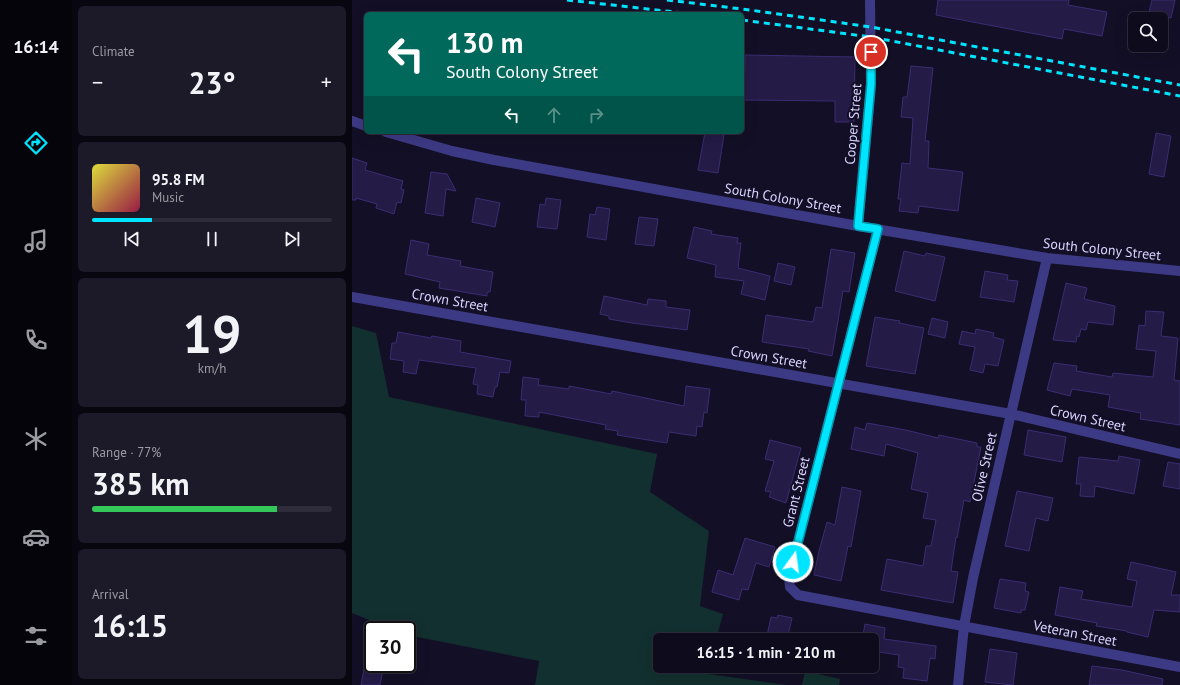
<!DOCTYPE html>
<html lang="en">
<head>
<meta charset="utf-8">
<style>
	:root { --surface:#0e0b1c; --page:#1c1929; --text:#f1f3f6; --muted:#9b9ba3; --line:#2e2b3b; --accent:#00e5ff }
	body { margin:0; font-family:"PT Sans",sans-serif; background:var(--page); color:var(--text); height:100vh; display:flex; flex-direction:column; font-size:15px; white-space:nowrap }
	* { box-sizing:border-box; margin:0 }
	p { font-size:13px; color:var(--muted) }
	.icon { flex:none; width:22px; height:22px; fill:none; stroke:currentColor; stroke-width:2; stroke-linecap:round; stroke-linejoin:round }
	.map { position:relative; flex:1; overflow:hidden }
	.panel { display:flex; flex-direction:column; gap:6px; padding:6px; background:#08060f; width:280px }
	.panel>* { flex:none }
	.banner { position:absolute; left:12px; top:12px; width:380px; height:122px; border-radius:6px; box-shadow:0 4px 16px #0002,0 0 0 1px var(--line); background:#00695c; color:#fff; overflow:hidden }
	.tools { position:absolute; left:776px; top:12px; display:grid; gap:8px }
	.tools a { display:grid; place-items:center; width:40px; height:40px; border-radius:6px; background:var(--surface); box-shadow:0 4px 16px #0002,0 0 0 1px var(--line); font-size:20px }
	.speed { position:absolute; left:12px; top:621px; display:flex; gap:8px; font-size:20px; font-weight:700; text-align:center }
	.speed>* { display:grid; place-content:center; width:52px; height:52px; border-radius:50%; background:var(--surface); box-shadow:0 4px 16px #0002,0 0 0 1px var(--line); line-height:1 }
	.speed .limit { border:2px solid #111; border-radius:6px; background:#fff; color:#111 }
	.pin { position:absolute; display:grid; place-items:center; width:34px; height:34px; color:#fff; margin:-17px; border:2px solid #fff; border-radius:50%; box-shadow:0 1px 4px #0007 }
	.me { position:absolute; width:44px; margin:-22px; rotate:14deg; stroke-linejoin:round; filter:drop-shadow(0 0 3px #0008) }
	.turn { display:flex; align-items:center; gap:14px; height:84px; padding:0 16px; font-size:18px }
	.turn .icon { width:52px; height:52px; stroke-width:2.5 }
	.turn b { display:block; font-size:28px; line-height:34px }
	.lanes { display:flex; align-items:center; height:38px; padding:0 16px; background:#0003; justify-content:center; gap:20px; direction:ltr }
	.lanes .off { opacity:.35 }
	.big { font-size:30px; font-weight:800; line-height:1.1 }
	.panel .widget { flex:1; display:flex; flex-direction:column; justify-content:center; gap:6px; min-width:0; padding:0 14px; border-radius:6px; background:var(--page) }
	.panel .dial { align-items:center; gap:0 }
	.dial b { font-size:52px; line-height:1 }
	.song { display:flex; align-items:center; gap:12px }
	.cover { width:48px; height:48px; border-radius:6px; background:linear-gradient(135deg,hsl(60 70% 55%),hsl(340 70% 35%)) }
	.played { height:4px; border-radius:2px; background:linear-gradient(90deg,var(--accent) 25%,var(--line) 25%) }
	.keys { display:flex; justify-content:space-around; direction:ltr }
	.heat { display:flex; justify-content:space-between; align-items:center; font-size:22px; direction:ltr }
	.charge { height:6px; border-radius:3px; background:linear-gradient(90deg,#34c759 77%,var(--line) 0) }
	.trip { position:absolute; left:301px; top:633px; width:226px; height:40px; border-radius:6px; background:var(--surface); box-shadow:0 4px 16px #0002,0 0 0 1px var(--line); font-weight:800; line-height:40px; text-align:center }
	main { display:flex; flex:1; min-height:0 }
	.tabs { display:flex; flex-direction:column; width:72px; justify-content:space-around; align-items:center; background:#06040b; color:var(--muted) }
	.tabs .icon { width:28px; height:28px }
	.tabs .current { color:var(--accent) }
	.tabs b { font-size:18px; color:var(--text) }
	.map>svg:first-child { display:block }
	.green { fill:#12302f }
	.building { fill:#241b47; stroke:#3b2d73 }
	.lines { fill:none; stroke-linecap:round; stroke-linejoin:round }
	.minor { stroke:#3d3a85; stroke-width:10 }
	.rail { stroke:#00e5ff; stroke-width:3; stroke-dasharray:6 5; stroke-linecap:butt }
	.route-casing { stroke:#0095a6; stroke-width:10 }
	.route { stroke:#00e5ff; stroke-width:7 }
	.labels { text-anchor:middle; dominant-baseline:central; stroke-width:4; stroke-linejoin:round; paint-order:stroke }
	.street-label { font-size:14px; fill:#d9d4ff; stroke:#130f26 }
</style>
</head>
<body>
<main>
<nav class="tabs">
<b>16:14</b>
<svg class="icon current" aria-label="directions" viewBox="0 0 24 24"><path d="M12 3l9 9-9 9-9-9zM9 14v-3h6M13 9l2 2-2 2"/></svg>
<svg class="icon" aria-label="music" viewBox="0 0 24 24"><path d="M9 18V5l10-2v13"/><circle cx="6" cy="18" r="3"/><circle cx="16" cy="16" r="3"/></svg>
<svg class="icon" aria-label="phone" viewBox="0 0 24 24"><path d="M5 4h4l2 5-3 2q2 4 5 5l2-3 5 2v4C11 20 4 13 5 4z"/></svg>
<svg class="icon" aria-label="climate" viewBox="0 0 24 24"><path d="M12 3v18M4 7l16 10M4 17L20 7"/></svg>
<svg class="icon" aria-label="car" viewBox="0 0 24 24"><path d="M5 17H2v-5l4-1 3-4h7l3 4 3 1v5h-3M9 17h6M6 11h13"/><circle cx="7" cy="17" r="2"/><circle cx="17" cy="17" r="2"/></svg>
<svg class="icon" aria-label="filters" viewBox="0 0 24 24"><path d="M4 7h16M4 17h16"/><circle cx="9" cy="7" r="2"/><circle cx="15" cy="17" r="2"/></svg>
</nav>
<section class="panel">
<div class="widget"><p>Climate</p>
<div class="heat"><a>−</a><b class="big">23°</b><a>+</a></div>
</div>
<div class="widget">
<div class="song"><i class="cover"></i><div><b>95.8 FM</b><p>Music</p></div></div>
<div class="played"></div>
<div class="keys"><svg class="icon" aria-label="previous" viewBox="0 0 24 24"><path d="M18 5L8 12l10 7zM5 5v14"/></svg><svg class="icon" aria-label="pause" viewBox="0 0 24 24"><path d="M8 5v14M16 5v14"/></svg><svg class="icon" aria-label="next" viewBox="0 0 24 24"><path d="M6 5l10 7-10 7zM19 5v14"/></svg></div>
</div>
<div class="widget dial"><b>19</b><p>km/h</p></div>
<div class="widget"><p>Range · 77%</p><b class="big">385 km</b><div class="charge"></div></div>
<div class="widget"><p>Arrival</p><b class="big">16:15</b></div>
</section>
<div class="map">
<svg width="828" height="685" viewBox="0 0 828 685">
	<rect width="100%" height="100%" fill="#130f26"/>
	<path class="green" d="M0,326l24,7 13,64 268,57 -7,38 59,39 -9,75 23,8 -7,26h-56v26h49l-1,8 79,11h-252l4,-24 -132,-26v-5h-13l-42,-17z
		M453,671l35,8 -1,6h-37z"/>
	<path class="building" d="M586,0h131l-1,5 39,7 -5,24 -38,-7 -2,10 -126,-24z
		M800,0h23l-4,18 -22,-6z
		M393,55l110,2 -1,65h-19v-21l-91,-1z
		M559,66l22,2 -8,73h4l-1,27 35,4 -5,39 -39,-5 -1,7 -19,-2 2,-12h-3l4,-36 8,1 3,-46 -12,-1 2,-20h4z
		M353,132l19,3 -6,38 -20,-3z
		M804,133l15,3 -7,41 -15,-3z
		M0,158l15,5 -2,7 38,11 -2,8 3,1 -3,13 -4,-1 -3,12 -18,-6 1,-4 -21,-6v2h-4z
		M79,172l16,2 9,17 -10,-2 -3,27 -18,-3z
		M124,198l24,5 -5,24 -23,-5z
		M194,198l15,2 -4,29 -20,-2 3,-23 5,1z
		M245,207l13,2 -4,31 -19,-3 3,-23 5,1z
		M287,217l19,2 -4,27 -19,-2z
		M342,227l18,4 -1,3 27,4 -1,5h4l-3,25 32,8 -5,24 -24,-6 3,-13 -29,-4 1,-12 -29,-7z
		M59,240l18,4 -2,11 34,6 -1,5 33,6 -3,20h-3v4l-48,-8 1,-6 -35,-8z
		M479,249l24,4 -6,39 -6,-1 -11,65 -24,-5 1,-2 -47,-7 4,-27 47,7 3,-15 6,1z
		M552,251l21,5 1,-3 19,4 -10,44 -40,-10z
		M426,263l17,4 -4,18 -17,-4z
		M633,271l23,4 -1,5 11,1 -4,21 -34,-5z
		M714,283l21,5 -3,11 31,7 -2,19 -25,-3 -2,8 -5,-1 -2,8 -2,-1 -1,6 -23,-2z
		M252,296l43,9 1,-6 18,2v6l24,3 -3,20 -55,-7 -23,-4v-3l-9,-2z
		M794,311l18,1 -3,24 17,2 -4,42 6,1v44l-40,-6 1,-6 -33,-6 2,-12 -38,-6 -2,7 -23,-6 7,-27 23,3 -1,5 36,6 1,-4 40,4 3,-26 -20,-2 3,-24 6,1z
		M523,317l25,4 -1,2 25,5 -9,46 -49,-8z
		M580,318l16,4 -3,16 -17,-4z
		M624,329l18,4 -1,4 11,3 -6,26 -13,-2 -2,9 -13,-3 5,-23 -16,-3 3,-13 13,3z
		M46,332l33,6 1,-2 29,5 -1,11 51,9 -2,12 -9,-1 -3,15h-2l-2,10 -16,-3 1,-9 -5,-1 3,-16 -57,-8 -3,14 -13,-2 1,-11 -14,-2 2,-16h4z
		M171,377l16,2 -1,6 31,4v-3l42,8 1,-3 72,15 2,-20 24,3 -3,24 -3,-1 -2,15 -5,-1 -1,10 -27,-4 -2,11 -50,-8 1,-4 -13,-2 1,-4 -67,-13v5l-14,-1 1,-16h-5z
		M515,423l39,7 32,8 1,-3 38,8v4h4l-11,55 -6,-2 -7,38 -1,-1 -5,34 7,1 -5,31 -72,-13 6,-31 36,7 3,-20h5l5,-26 -13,-2 5,-25 -17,-4 7,-36 -32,-9 -2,12 -33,-7 4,-22 10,3z
		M676,430l38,7 -4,25 -38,-7z
		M418,440l31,8 -15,55 -17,-6 2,-5 -6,-1 9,-30 -9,-2z
		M767,456l21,4 -6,34 -39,-8 -1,11 -14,-1 1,-12h-5l3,-27 39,4z
		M816,462l12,2v25l-17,-3z
		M490,487l19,4 -10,56 -3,-1 -7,35 -27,-6 5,-24 8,-29 8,3z
		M665,491l36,7 -5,23 -12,-3 -7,33 -24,-5z
		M393,538l30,9 -6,20 -13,-4 -8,27 -6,-1 -3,11 -27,-8 6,-22 15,5z
		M779,562l45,10 -5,23h9v17l-26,-2 -6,27 -21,-5v-1l-31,-5 1,-3 -42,-8 5,-28 23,4 -2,8 51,8 5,-26 -10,-2z
		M648,579l26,4 -1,8 4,1 -4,18h-4v3l-27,-5z
		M426,615l14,3 -5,22h-21l5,-23 6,1z
		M513,624l20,4 -1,11 52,7 -1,13 -5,-1 -3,23 -24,-3 1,-10 -6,-1 1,-12 -27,-4v-11h-10z
		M638,649l27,4 -4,32 -28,-3z
		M13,664h19l-4,21h-19z
		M740,666l30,4 41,9 -1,6h-73z"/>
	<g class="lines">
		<path class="minor" d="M0,121l14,5
			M34,132l66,19 42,9 364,66 189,32 133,13
			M506,226l13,-142 -1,-84
			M526,229l-89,348 1,10 8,8 382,72
			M0,297l659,117 169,40
			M606,685l6,-59 9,-48 74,-320"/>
		<path class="rail" d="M215,0l126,14
			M315,0l83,10 121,17 309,58
			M390,20l129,17 309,59"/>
	</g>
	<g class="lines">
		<g class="route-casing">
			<path id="route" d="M441,562l85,-333 -20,-3 13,-142v-32"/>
		</g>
		<use href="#route" class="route"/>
	</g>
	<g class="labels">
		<g class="street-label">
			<text transform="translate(501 124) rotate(-85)">Cooper Street</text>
			<text transform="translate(431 198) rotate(10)">South Colony Street</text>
			<text transform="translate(750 249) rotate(6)">South Colony Street</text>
			<text transform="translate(98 300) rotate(10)">Crown Street</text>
			<text transform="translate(417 357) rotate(10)">Crown Street</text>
			<text transform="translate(736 418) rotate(13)">Crown Street</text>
			<text transform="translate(632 467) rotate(-77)">Olive Street</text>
			<text transform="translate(444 492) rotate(-76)">Grant Street</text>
			<text transform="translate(723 633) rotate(11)">Veteran Street</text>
		</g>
	</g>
</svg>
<div class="tools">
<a><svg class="icon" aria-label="search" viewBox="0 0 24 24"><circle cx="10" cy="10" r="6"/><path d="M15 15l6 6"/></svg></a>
</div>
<div class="speed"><div class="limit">30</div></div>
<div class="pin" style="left:519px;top:52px;background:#d93025"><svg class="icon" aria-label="arrive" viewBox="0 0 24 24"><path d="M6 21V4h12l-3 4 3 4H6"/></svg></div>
<svg class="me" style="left:441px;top:562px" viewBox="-20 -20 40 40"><circle r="17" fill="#00e5ff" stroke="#fff" stroke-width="3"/><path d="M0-11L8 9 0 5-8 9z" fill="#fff"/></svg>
<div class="trip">16:15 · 1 min · 210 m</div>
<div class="banner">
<div class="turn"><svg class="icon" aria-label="left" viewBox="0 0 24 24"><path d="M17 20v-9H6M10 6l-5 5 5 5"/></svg><div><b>130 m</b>South Colony Street</div></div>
<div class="lanes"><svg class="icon" aria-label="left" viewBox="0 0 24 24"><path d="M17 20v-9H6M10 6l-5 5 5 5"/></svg><svg class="icon off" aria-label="ahead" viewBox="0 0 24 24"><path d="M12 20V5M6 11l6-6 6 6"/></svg><svg class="icon off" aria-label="right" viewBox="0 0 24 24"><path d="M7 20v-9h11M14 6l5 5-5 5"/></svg></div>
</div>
</div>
</main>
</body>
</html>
